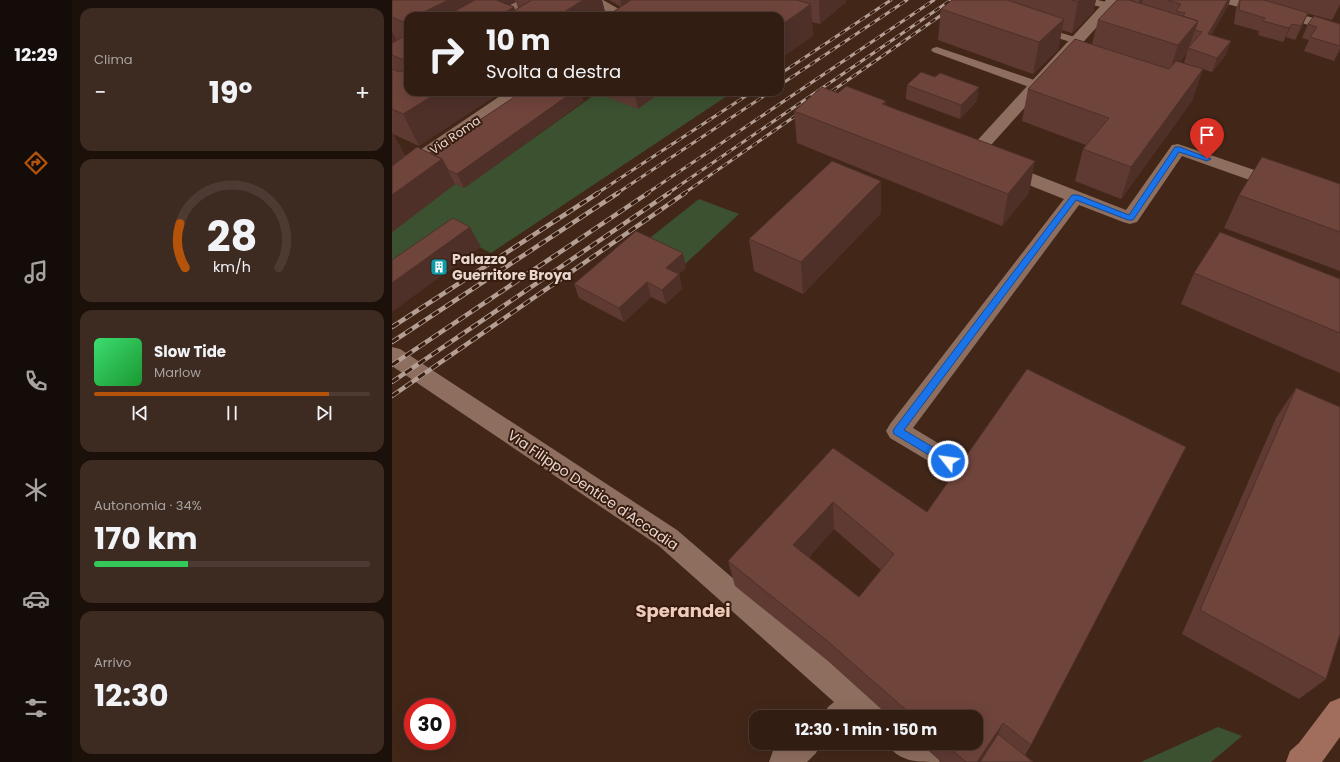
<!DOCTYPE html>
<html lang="it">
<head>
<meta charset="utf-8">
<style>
	:root { --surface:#321d13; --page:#3d2a21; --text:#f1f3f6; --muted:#a8a2a0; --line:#4d3b33; --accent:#b45309 }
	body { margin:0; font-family:Poppins,sans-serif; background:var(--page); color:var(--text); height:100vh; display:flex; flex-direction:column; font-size:15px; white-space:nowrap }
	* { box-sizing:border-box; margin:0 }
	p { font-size:13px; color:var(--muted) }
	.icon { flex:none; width:22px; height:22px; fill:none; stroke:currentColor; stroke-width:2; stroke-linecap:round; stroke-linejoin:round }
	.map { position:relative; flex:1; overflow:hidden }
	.details { display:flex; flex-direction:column; gap:8px; padding:8px; background:#1c100a; width:320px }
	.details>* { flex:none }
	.hud { position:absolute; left:12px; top:12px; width:380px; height:84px; border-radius:12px; box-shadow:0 4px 16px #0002,0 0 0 1px var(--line); background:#321d13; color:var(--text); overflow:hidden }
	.speed { position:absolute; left:12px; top:698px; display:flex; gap:8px; font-size:20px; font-weight:700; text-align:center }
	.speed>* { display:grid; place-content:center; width:52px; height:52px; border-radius:50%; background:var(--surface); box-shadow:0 4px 16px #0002,0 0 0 1px var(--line); line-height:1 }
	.speed .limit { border:6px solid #d22; background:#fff; color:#111 }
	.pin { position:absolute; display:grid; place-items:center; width:34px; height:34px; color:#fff; margin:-41px -17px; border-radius:50% 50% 50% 0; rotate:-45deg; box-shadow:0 0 4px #0007 }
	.pin .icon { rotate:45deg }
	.me { position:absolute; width:44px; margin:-22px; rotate:300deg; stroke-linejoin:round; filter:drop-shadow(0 0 3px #0008) }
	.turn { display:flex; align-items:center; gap:14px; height:84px; padding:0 16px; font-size:18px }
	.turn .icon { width:52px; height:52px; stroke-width:2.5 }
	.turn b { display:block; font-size:28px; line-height:34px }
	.big { font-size:30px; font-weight:700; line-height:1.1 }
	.details .card { flex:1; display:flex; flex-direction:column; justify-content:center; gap:6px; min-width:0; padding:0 14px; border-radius:12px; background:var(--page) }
	.details .dial { align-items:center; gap:0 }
	.dial svg { height:104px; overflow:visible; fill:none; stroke:var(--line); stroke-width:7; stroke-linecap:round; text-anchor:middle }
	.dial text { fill:var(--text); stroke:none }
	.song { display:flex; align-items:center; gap:12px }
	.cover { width:48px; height:48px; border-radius:6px; background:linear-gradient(135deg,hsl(140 70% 55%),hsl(130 70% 35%)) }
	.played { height:4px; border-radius:2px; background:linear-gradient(90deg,var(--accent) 85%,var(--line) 85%) }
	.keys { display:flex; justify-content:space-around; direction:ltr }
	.heat { display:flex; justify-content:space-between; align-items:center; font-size:22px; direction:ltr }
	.charge { height:6px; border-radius:3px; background:linear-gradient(90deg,#34c759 34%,var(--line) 0) }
	.trip { position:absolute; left:357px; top:710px; width:234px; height:40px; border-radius:12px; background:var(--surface); box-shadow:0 4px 16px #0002,0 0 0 1px var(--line); font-weight:700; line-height:40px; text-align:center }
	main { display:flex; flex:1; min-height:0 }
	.tabs { display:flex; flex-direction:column; width:72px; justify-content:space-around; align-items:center; background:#140c08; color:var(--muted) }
	.tabs .icon { width:28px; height:28px }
	.tabs .selected { color:var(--accent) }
	.tabs b { font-size:18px; color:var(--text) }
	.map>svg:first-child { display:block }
	.green { fill:#3b5130 }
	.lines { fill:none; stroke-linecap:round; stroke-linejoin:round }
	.service { fill:#8e6e5e; fill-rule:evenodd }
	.minor { fill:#8e6e5e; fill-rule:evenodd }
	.tertiary { fill:#8e6e5e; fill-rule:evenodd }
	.secondary { fill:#a16e5e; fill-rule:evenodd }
	.rail-far1-casing { stroke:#b49e94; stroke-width:3 }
	.rail-casing { stroke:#b49e94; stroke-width:4.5 }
	.rail-far1 { stroke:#371d0f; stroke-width:2; stroke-dasharray:6; stroke-linecap:butt }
	.rail { stroke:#371d0f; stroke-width:3; stroke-dasharray:8; stroke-linecap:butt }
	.wall { fill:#5f3a33; fill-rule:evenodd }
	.shaded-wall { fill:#4e3029 }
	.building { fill:#6f443b; stroke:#4e3029; fill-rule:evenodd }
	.route { fill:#1a73e8; stroke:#114b97 }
	.labels { text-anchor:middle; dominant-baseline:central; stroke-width:4; stroke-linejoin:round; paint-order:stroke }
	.far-street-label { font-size:12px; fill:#ead7cf; stroke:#371d0f }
	.poi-label { font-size:14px; font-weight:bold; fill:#ead7cf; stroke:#371d0f; text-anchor:start }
	.street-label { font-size:14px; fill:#ead7cf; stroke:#371d0f }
	.near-neighbourhood-label { font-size:18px; font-weight:bold; fill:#efcbba; stroke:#371d0f }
</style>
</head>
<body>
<main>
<nav class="tabs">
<b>12:29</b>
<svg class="icon selected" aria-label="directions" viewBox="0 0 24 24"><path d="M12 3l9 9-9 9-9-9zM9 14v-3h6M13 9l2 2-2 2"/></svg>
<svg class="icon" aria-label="music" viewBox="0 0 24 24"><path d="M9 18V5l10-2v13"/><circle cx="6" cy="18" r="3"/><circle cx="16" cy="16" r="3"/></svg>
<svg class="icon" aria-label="phone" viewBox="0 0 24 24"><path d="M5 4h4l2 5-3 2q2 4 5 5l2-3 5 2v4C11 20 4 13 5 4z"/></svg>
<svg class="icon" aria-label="climate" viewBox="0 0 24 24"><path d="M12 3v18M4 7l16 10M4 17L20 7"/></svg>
<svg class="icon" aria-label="car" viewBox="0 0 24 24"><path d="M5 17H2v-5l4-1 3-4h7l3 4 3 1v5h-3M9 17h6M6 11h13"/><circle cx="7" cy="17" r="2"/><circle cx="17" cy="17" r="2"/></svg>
<svg class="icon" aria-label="filters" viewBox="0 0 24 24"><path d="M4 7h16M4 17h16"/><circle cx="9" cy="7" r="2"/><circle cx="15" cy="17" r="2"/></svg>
</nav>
<section class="details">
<div class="card"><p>Clima</p>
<div class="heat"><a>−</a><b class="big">19°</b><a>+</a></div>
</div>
<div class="card dial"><svg viewBox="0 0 100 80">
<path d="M14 69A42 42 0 1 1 86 69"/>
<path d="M14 69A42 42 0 0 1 10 35" stroke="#b45309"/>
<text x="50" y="56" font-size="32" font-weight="700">28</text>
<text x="50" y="72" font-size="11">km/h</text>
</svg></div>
<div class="card">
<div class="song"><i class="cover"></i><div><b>Slow Tide</b><p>Marlow</p></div></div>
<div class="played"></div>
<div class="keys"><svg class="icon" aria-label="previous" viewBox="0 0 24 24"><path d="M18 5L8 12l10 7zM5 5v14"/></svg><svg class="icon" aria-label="pause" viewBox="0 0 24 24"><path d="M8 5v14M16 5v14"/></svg><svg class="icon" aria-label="next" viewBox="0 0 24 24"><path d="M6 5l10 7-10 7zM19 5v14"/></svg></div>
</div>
<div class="card"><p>Autonomia · 34%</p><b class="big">170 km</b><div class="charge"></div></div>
<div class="card"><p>Arrivo</p><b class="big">12:30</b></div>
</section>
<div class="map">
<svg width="948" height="762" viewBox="0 0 948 762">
	<rect width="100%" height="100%" fill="#422719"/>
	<path class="green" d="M341,92l-242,161 -28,-14 -71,47v-54l63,-48 9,4 133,-95z
		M307,199l40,15 -56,52 -42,-21z
		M826,727l24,9 -31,26h-70z"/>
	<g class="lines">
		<path class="service" d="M688,0h18l15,4 1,2 -5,3 -28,-7z
			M647,26l42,13 2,2 -2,2 -4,1 -42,-13 -2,-2 2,-2z
			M545,47l103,35 2,3 -2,3h-8l-99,-36 -2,-2 2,-2z"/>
		<path class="minor" d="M127,0h17l-2,3 -23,13h-18l2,-3z
			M194,0h17l23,13 2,3h-17l-23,-13z
			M714,0h15l-138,154 143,56 46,-65 6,-1 106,36 3,4 -3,4 -6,2 -96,-34 -45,66 -7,2 -7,-2 -44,-17 -166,223 55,33 4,7 -4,7 -8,3 -8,-3 -62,-37 -4,-7 4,-7 174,-225 -98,-39 -3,-4z
			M0,347l8,2 277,181 205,177 5,10h-64l5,-10 6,-5 -175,-156 -267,-180z
			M391,743h38l-5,10 -9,9h-38l4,-11z
			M495,743c24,0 42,-7 53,19 -24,0 -42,0 -53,-19z"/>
		<path class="tertiary" d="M829,0h24l95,25v8l-117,-30z
			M114,92h19l-2,3 -125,86 -6,2v-14z"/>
		<path class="secondary" d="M948,698v39l-18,25h-36l4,-11 9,-8 31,-41z"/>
		<g class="rail-far1-casing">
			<path id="rail-far1" d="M388,74l111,-74
				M388,85l127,-85
				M430,98l141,-98
				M204,194l156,-102
				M224,194l154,-102
				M254,194l288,-194
				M275,194l284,-194
				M291,194l121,-84"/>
		</g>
		<g class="rail-casing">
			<path id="rail" d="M0,327l206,-134
				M0,342l226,-149
				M0,365l256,-172
				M0,382l277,-189
				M0,396l293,-203"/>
		</g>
		<use href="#rail-far1" class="rail-far1"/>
		<use href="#rail" class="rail"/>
	</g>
	<path class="wall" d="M0,0h210l4,16h-198v76l11,54 -26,-12 12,22 25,-3 154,-52 -120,87 -9,-4 -63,48v-66l9,-7 -9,6zM124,2l2,6 -3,2 -1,-3 -5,-2z
		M217,0h237v2l-26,22 -8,-2 1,14 -192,-29z
		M560,0h144l-3,12 -21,21 -10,-3 -4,20 -25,24 -95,-34 3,-31z
		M725,0h113l-2,6 -17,29 15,20 -14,17 -28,-9 3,-10 -7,9 23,7 -11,32 -71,98 -46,-18 8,-32 3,-4 -64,-24 6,-32 64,-45 6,-24z
		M847,0h101v5l-8,15 -26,-7 -4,14 -7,13 -9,-3 -3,5 -25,-7 1,-4 -25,-7 2,-15z
		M916,24h32v27l-6,10 -30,-10 5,-11 -7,-2z
		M543,77l42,24 -17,18 -54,-20 1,-14z
		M202,92h67l-23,17z
		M446,93l48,8v5l143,87 -27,33 -205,-83 -3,-32z
		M489,181v32l-78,81 -49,-23 -5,-32z
		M948,184v87l-116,-43 15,-33z
		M294,268l-7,6 3,15 -16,15 -15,-7 -27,25 -45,-24 -5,-14z
		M802,273l146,6v94l-159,-69z
		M904,388l30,291 -27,20 -117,-65 94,-216z
		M441,448l198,297 -6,10 8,7h-92l-21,-19h56v-26h-86l-62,-56 -93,-75 -7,-25zM442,529l47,41 -22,27 -50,-40z"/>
	<path class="shaded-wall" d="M56,0h67l1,2 -28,14h-72z
		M191,0h19l4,16h-48z
		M228,0h13l-11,7z
		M427,0h27v2l-26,22z
		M689,0h15l-3,12 -21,21 6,-31z
		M748,0h3l-2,8 -3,-5z
		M836,0h2l-2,6 -25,42 5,-14z
		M948,3v2l-8,15z
		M419,4l2,32 -33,23v-33z
		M122,7l3,9h-17v-1z
		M916,13l-6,14 -7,13 6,-14z
		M16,16v17l-5,-11z
		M672,19l-6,31 -25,24 6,-32z
		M806,21l-11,32 -19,24 10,-32z
		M900,24l-6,13 -3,5 6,-14z
		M0,31l14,29 -14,-5z
		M839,41l-5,14 -14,17 5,-14z
		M948,48v3l-6,10z
		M811,69l-11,32 -71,98 10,-32z
		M587,87l-2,14 -17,18 1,-14z
		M47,92h63l-83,54 -16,-32z
		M181,92h8l3,9 -120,87 -7,-14z
		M242,92h27l-23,17z
		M494,101l-1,32 -3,-29z
		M0,132l13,25 -13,8z
		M50,159l13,25 -63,48v-37z
		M643,161l-6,32 -27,33 6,-32z
		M489,181v32l-78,81 -2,-32z
		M78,227l11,20 -89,65v-29z
		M291,253l3,15 -16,15 -4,-15z
		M287,274l3,15 -16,15 -4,-14z
		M255,282l4,15 -27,25 -5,-14z
		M441,502l1,27 -37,41 -4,-25z
		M611,723l-8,19 -14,20h-4z"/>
	<path class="building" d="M0,0h56l-32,16h-8v4l-5,2 -11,-5z
		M83,0h21l18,7 -14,8 3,1h-57z
		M140,0h51l-25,16h-53z
		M239,0h165l15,4 -31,22v-10h-173z
		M560,0h55l57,19 -25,23 -98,-33z
		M679,0h10l-3,2z
		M725,0h12l69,21 -20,24 -80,-25z
		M737,0h11l-2,3z
		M775,0h61l-20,34 23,7 -14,17 -29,-10 14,-16 -7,-2 3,-9 -15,-5 2,-3 -9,-2 5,-7z
		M848,0h24l44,13 -7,13 -9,-2 -3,4 -26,-7 2,-3 -26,-8z
		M922,16l26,8v22l-30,-9 7,-10 -9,-3z
		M16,34v28l-16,-7v-12z
		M683,39l94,30 7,-8 27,8 -72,98 -48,-18 26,-31 -81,-29z
		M16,68v24h31l-36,22 -11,-5v-40l8,3z
		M529,72l14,5 5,-4 39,14 -18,18 -54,-20z
		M454,86l40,15 -4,3 153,57 -27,33 -214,-83 28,-24 16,6z
		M130,92h51l-116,82 -9,-4 -6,-11 -12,-6z
		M25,147l25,12 -50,36v-29z
		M870,157l78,27v48l-101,-37z
		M440,161l49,20 -80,81 -52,-23z
		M61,218l17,9 -78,56v-23z
		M244,231l47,22 -17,15 13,6 -17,16 -15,-8 -28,26 -45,-24z
		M828,232l120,47v54l-146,-60z
		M635,369l159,78 -155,298 -28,-22 -26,39h-11l-22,-19h32v-26h-62l-89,-78 -97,-78 105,-113 94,64zM441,502l61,52 -35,43 -66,-52z
		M904,388l44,19v227l-14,45 -126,-69z
		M606,734l35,28h-53z"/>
	<path class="route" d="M783,147h5l31,12 -4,2 -28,-9 -46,68h-5l-52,-20 -172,230 47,28 2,3 -2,3 -3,1 -4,-1 -50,-30 -1,-3 1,-2 178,-234h6l51,20z"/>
	<defs>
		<g id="building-square" transform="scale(0.9)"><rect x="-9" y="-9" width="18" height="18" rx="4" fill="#0f9aa8" stroke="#371d0f"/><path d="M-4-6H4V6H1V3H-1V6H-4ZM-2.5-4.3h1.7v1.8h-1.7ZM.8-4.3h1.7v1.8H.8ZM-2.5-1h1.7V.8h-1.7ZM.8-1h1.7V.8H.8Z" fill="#fff"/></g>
	</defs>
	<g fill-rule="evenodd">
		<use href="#building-square" x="47" y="267"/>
	</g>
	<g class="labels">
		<g class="far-street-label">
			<text transform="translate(63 135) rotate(-34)">Via Roma</text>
		</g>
		<g class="poi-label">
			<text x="60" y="259">Palazzo<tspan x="60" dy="16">Guerritore Broya</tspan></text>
		</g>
		<g class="street-label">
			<text transform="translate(201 490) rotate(34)">Via Filippo Dentice d'Accadia</text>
		</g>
		<g class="near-neighbourhood-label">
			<text x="291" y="610">Sperandei</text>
		</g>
	</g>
</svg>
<div class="speed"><div class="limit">30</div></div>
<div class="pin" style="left:815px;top:159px;background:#d93025"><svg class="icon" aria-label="arrive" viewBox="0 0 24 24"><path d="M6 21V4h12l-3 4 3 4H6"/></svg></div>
<svg class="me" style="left:556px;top:461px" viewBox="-20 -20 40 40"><circle r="17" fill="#1a73e8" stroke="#fff" stroke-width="3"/><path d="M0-11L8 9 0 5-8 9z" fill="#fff"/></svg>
<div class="trip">12:30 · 1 min · 150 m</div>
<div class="hud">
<div class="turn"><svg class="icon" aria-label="right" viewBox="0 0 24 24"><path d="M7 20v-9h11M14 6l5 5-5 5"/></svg><div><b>10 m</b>Svolta a destra</div></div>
</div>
</div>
</main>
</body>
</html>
